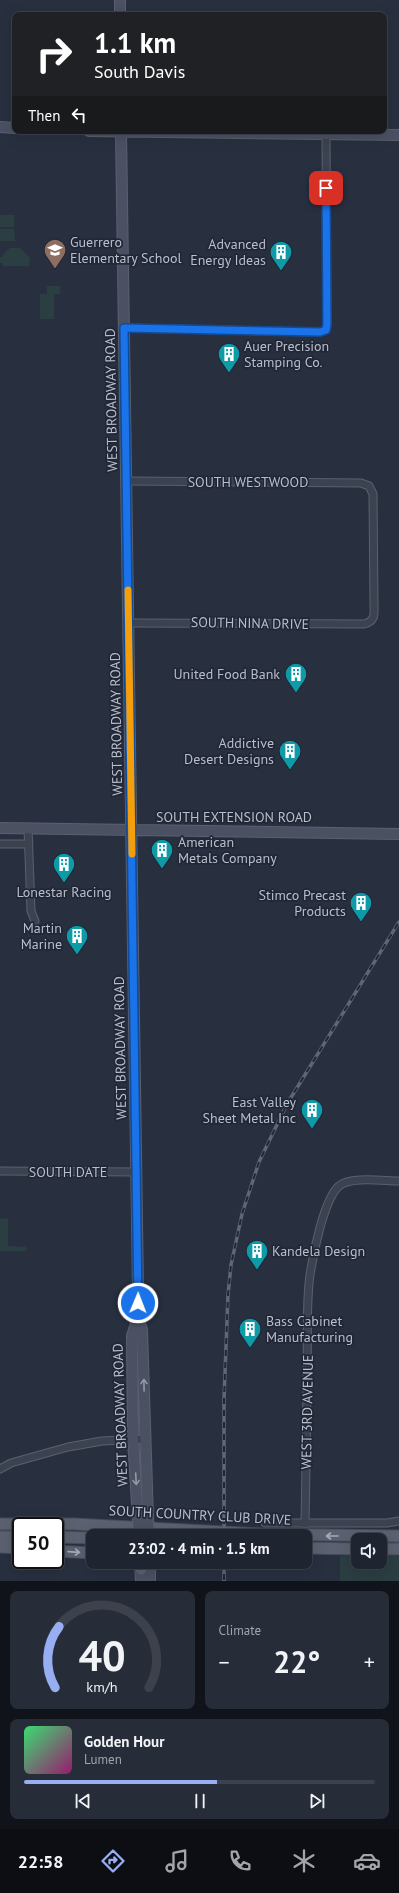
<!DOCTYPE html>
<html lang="en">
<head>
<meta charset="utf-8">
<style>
	:root { --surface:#1e2430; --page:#262c38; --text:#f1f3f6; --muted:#a1a4ab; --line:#3c414c; --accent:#97aff2 }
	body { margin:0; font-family:"PT Sans",sans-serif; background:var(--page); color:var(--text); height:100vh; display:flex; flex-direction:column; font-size:15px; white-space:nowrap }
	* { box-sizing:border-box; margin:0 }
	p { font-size:13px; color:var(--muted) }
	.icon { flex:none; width:22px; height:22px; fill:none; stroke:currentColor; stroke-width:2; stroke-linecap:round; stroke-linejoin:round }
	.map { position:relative; height:1581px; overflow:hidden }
	.side { display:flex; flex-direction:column; gap:10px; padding:10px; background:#10141a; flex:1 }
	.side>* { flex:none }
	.top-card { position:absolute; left:12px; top:12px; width:375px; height:122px; border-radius:8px; box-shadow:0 4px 16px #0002,0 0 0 1px var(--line); background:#202124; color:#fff; overflow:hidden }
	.fabs { position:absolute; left:351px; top:1533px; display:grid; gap:8px }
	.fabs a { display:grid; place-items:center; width:36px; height:36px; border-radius:8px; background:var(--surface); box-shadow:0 4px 16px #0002,0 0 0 1px var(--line); font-size:20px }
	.speed { position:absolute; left:12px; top:1517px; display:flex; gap:8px; font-size:20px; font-weight:700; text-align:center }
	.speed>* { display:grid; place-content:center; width:52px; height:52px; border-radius:50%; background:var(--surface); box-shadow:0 4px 16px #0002,0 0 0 1px var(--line); line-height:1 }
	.speed .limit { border:2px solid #111; border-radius:6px; background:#fff; color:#111 }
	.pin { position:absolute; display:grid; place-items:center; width:34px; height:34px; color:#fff; margin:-17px; border-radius:8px; box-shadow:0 2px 6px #0006 }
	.me { position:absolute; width:44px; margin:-22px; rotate:1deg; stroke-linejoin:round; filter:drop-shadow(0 0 3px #0008) }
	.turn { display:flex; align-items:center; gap:14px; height:84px; padding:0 16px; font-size:18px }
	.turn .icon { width:52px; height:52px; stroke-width:2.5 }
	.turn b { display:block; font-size:28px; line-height:34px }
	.then { display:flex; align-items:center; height:38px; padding:0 16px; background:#0003; gap:8px; font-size:15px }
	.big { font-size:30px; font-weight:600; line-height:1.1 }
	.side .widget { flex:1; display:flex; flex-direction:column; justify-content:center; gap:6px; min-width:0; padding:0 14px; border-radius:8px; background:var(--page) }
	.side .dial { align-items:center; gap:0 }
	.dial svg { height:104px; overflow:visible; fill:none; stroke:var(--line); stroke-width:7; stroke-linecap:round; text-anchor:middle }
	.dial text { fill:var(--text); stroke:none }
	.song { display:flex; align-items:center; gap:12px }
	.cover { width:48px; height:48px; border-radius:6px; background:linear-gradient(135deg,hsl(140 70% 55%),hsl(320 70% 35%)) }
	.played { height:4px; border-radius:2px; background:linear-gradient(90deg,var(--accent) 55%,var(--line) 55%) }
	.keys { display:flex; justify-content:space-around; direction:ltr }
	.heat { display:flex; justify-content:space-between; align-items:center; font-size:22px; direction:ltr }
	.side .tiles { flex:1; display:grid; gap:10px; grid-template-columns:1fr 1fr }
	.widget:last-child { grid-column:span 2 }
	.trip { position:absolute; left:86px; top:1529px; width:226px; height:40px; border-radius:8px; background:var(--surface); box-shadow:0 4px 16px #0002,0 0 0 1px var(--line); font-weight:600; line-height:40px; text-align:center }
	.dock { display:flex; height:64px; justify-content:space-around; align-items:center; background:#0c0e13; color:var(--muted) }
	.dock .icon { width:28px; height:28px }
	.dock .on { color:var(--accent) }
	.dock b { font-size:18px; color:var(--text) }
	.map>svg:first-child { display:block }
	.green { fill:#2b3e42 }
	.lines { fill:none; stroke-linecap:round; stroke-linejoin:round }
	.street-casing { stroke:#5a606e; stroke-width:9 }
	.secondary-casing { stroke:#5a606e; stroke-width:12 }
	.primary-casing { stroke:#464b5a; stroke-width:13 }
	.street { stroke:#3c4250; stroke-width:7 }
	.secondary { stroke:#4b5163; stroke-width:10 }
	.primary { stroke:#5b6170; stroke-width:11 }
	.rail-casing { stroke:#5f6677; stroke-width:3.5 }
	.rail { stroke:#212736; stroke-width:2; stroke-dasharray:6; stroke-linecap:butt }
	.secondary-bridge-casing { stroke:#5a606e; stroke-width:12; stroke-linecap:butt }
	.secondary-bridge { stroke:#4b5163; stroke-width:10 }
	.oneway { stroke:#9298a7 }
	.oneway2 { stroke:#a6abb9 }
	.route-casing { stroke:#114b97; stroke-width:10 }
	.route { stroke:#1a73e8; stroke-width:7 }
	.slow { stroke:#f59e0b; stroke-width:7 }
	.labels { text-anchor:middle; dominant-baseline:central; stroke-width:3.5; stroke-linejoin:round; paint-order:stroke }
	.poi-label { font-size:14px; fill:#b9becb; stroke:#212736; text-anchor:end }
	.street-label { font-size:14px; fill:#b9becb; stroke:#212736 }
</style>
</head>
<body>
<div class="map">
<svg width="399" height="1581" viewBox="0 0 399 1581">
	<rect width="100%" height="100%" fill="#283040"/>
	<path class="green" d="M0,215h14v12h-14z
		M0,229h14l1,12h-15z
		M10,248h10l10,10 -1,8h-26v-3h-3v-5z
		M47,286h13v8h-6v25h-14v-25h7z
		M8,1218v28l18,1v4h-26v-32z
		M340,1556h18v6h22v-6h19v25h-59z"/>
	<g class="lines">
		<g class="street-casing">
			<path id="street" d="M124,328l196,4 6,-2 1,-5 -1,-191
				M127,481l234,2 8,3 4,8 1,109c0,11 2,18 -10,21l-235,-1
				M28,828l3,83 4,10
				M0,844h29
				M0,1171l136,1
				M0,1469l11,-6 57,-16 34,-6 43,-2
				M265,1523h122l12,-2
				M305,1524c1,-54 2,-108 2,-161 1,-29 -1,-60 3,-88 3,-21 14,-76 29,-89 11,-10 45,-5 60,-5"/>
		</g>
		<g class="secondary-casing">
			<path id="secondary" d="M120,0v15
				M0,127l15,1
				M89,131l310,4
				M121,131l17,1159v27l-6,19 1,104 5,79
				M0,828l399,6
				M138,1317l4,13 6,189
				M140,1562l1,19
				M150,1562v19"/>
		</g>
		<g class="primary-casing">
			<path id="primary" d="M0,1524h74l187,10 138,2
				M0,1537h21
				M55,1537l38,1
				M0,1547l21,1
				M305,1548l53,1
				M380,1549h19
				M55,1551l38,2
				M138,1562l3,7"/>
		</g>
		<use href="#street" class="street"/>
		<use href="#secondary" class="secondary"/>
		<use href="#primary" class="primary"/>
		<g class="rail-casing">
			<path id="rail" d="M224,1536v-137l4,-104 3,-30 11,-51 17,-52 28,-58 112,-182
				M224,1562v19"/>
		</g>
		<use href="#rail" class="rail"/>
		<g class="secondary-bridge-casing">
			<path id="secondary-bridge" d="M138,1519l1,17
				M148,1519l1,17"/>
		</g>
		<use href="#secondary-bridge" class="secondary-bridge"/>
	</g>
	<defs><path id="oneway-shaft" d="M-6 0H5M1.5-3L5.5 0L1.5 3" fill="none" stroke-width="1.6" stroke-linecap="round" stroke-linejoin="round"/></defs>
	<g class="oneway">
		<use href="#oneway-shaft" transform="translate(144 1385) rotate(-91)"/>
		<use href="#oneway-shaft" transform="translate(136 1479) rotate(87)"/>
	</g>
	<g class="oneway2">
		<use href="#oneway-shaft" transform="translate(332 1536) rotate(-180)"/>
		<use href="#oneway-shaft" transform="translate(74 1552) rotate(4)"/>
	</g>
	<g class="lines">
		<g class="route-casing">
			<path id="route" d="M138,1303l-14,-975 196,4 6,-2 1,-5 -1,-137"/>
		</g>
		<use href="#route" class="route"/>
		<path class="slow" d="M128,590l4,264"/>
	</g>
	<defs>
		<g id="school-pin" transform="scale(1.15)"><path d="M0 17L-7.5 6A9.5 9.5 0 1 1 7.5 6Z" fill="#8d6e63" stroke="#212736"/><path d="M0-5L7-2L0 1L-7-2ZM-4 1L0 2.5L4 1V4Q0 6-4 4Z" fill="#fff"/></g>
		<g id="building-pin" transform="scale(1.15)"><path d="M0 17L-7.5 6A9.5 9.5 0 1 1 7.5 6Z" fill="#0f9aa8" stroke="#212736"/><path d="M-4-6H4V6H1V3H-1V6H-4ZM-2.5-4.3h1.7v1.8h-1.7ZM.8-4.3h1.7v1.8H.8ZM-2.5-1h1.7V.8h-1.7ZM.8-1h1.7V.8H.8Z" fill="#fff"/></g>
	</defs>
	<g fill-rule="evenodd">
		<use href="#school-pin" x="55" y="250"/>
		<use href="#building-pin" x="281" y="252"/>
		<use href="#building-pin" x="229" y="354"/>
		<use href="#building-pin" x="296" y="674"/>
		<use href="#building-pin" x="290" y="751"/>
		<use href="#building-pin" x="162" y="850"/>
		<use href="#building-pin" x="64" y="864"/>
		<use href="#building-pin" x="361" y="903"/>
		<use href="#building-pin" x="77" y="936"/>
		<use href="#building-pin" x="312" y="1110"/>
		<use href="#building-pin" x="257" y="1251"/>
		<use href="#building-pin" x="250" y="1329"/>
	</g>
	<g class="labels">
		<g class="poi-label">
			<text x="70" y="242" text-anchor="start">Guerrero<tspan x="70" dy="16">Elementary School</tspan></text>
			<text x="266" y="244">Advanced<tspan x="266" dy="16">Energy Ideas</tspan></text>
			<text x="244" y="346" text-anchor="start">Auer Precision<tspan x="244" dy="16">Stamping Co.</tspan></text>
			<text x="280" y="674">United Food Bank</text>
			<text x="274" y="743">Addictive<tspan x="274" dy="16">Desert Designs</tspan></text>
			<text x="178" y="842" text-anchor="start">American<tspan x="178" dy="16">Metals Company</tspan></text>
			<text x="64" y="892" text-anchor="middle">Lonestar Racing</text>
			<text x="346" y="895">Stimco Precast<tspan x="346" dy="16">Products</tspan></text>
			<text x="62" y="928">Martin<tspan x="62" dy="16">Marine</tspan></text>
			<text x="296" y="1102">East Valley<tspan x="296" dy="16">Sheet Metal Inc</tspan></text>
			<text x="272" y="1251" text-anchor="start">Kandela Design</text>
			<text x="266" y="1321" text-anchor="start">Bass Cabinet<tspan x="266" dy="16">Manufacturing</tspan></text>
		</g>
		<g class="street-label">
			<text transform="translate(111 400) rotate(-91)">WEST BROADWAY ROAD</text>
			<text x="248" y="482">SOUTH WESTWOOD</text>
			<text transform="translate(250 623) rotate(1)">SOUTH NINA DRIVE</text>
			<text transform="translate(116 724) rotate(-91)">WEST BROADWAY ROAD</text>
			<text x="234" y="817">SOUTH EXTENSION ROAD</text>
			<text transform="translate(120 1048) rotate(-91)">WEST BROADWAY ROAD</text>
			<text x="68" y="1172">SOUTH DATE</text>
			<text transform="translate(307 1412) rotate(-89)">WEST 3RD AVENUE</text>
			<text transform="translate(120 1415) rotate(-92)">WEST BROADWAY ROAD</text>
			<text transform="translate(200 1515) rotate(3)">SOUTH COUNTRY CLUB DRIVE</text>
		</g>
	</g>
</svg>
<div class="fabs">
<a><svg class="icon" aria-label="sound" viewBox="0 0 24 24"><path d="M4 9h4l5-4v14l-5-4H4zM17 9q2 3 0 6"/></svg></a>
</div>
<div class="speed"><div class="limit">50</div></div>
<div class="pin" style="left:326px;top:188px;background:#d93025"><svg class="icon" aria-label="arrive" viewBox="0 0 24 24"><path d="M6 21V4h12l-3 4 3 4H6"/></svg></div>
<svg class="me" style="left:138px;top:1303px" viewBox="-20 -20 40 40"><circle r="17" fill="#1a73e8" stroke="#fff" stroke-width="3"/><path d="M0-11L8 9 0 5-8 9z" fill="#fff"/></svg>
<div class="trip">23:02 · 4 min · 1.5 km</div>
<div class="top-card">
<div class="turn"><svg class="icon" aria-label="right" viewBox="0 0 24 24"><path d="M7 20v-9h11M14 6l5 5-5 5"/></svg><div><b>1.1 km</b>South Davis</div></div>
<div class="then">Then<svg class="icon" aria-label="left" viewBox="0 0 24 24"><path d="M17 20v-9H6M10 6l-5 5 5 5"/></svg></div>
</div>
</div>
<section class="side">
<div class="tiles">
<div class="widget dial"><svg viewBox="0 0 100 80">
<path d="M14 69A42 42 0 1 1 86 69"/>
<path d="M14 69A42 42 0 0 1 17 22" stroke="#97aff2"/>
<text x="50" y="56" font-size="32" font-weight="700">40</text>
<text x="50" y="72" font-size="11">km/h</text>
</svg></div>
<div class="widget"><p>Climate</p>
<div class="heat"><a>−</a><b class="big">22°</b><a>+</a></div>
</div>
<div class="widget">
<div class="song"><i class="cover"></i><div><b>Golden Hour</b><p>Lumen</p></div></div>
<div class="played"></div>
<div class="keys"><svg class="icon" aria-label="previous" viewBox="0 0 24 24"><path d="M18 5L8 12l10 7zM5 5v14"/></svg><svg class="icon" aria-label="pause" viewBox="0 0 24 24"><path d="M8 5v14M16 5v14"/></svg><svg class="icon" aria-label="next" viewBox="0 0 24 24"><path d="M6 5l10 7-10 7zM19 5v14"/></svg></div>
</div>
</div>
</section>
<nav class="dock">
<b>22:58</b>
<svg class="icon on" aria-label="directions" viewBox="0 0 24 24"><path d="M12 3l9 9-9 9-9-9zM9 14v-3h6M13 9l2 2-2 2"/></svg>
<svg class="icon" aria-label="music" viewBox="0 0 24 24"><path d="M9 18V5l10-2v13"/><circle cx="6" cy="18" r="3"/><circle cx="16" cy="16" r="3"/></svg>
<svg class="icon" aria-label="phone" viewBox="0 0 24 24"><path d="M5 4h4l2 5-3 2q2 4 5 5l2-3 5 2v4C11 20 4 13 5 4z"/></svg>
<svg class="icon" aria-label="climate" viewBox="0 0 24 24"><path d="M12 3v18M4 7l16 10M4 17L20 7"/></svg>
<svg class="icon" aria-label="car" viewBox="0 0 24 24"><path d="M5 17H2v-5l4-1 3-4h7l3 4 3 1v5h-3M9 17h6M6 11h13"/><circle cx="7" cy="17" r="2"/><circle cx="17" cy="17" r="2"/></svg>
</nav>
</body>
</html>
